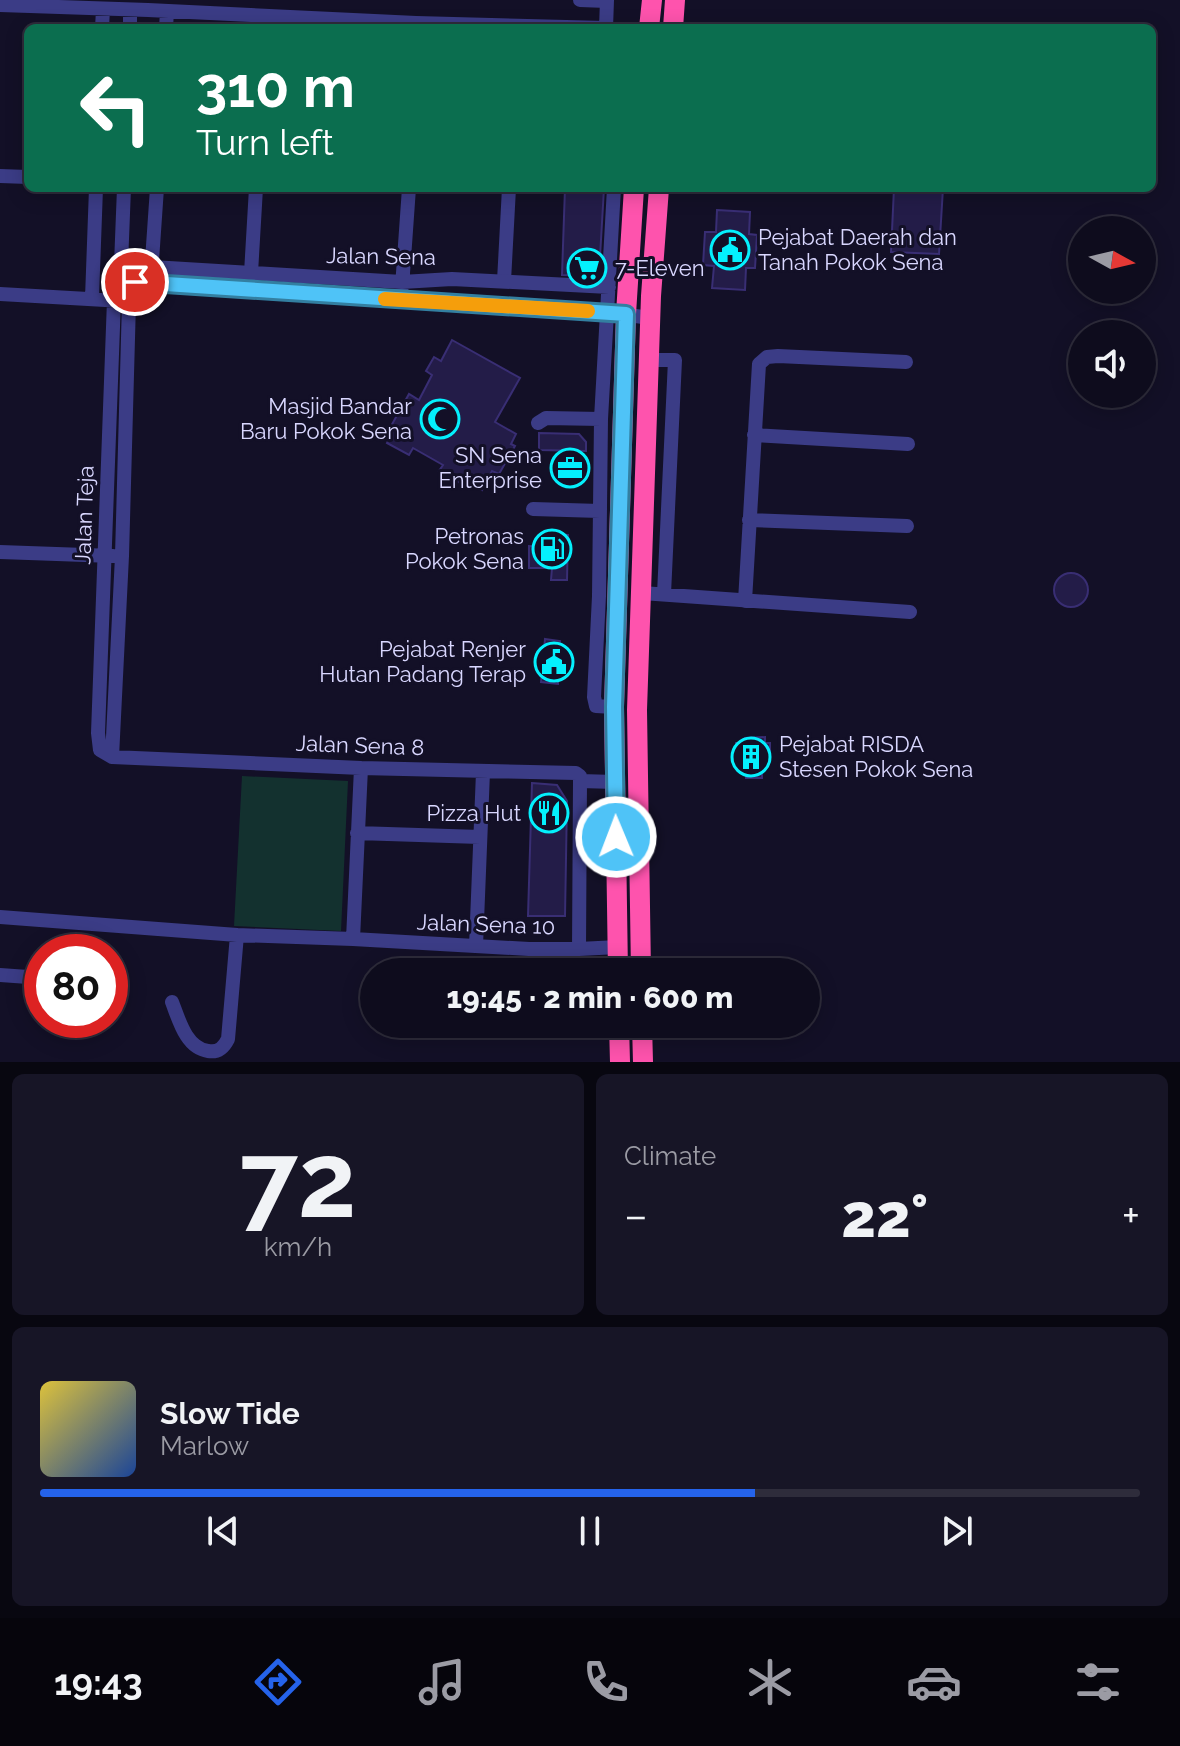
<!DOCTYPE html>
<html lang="en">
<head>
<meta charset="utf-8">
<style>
	:root { --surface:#0e0c1d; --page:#171526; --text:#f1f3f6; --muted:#9b9ba4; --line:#2e2c3b; --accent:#2563eb }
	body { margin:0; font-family:Raleway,sans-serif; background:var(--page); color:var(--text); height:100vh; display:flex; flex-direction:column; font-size:30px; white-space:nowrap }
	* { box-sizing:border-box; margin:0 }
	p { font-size:26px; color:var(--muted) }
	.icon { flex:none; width:44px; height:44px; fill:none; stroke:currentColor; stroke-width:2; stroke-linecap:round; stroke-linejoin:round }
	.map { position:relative; height:1062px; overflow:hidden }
	.side { display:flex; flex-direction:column; gap:12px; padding:12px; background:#080710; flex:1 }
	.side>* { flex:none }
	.banner { position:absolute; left:24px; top:24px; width:1132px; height:168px; border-radius:12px; box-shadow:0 4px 20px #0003,0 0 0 2px var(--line); background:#0b6e4f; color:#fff; overflow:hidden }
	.needle { width:52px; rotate:98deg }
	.controls { position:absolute; left:1068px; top:216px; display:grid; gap:16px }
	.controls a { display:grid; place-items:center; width:88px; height:88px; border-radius:50%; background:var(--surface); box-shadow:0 4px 20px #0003,0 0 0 2px var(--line); font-size:40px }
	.speed { position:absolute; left:24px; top:934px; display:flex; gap:16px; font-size:40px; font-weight:700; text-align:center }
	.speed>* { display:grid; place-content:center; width:104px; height:104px; border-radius:50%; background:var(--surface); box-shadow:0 4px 20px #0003,0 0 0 2px var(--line); line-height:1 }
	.speed .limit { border:12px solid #d22; background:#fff; color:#111 }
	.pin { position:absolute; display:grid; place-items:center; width:68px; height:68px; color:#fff; margin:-34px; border:4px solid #fff; border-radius:50%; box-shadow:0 2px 8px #0007 }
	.me { position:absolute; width:88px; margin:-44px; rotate:359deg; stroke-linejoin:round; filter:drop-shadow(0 0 6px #0008) }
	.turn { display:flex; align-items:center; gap:28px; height:168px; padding:0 40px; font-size:36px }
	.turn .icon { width:104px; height:104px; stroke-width:2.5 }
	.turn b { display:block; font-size:56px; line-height:68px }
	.big { font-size:60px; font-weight:800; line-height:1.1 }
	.side .widget { flex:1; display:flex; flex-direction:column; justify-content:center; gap:12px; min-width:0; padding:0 28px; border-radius:12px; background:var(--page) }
	.side .dial { align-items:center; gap:0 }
	.dial b { font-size:104px; line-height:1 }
	.song { display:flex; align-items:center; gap:24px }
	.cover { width:96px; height:96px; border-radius:12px; background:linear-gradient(135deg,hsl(50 70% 55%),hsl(220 70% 35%)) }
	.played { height:8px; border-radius:4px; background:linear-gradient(90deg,var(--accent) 65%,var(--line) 65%) }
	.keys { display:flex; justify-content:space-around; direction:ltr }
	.heat { display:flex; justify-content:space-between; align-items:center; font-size:44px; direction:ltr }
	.side .tiles { flex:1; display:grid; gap:12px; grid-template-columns:1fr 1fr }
	.widget:last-child { grid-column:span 2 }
	.trip { position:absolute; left:360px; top:958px; width:460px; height:80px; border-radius:40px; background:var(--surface); box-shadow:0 4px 20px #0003,0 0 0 2px var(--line); font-weight:800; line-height:80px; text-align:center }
	.dock { display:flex; height:128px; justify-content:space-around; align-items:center; background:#06050c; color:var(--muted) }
	.dock .icon { width:56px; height:56px }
	.dock .current { color:var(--accent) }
	.dock b { font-size:36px; color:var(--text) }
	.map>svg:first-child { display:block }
	.green { fill:#13312f }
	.building { fill:#231c48; stroke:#392e74; stroke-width:2 }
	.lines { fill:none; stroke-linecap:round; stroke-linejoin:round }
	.minor { stroke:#3b3c86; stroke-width:14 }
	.highway { stroke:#fe53ad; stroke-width:20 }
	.route-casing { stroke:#337fa1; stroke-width:20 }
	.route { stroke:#4fc3f7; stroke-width:14 }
	.slow { stroke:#f59e0b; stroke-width:14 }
	.labels { text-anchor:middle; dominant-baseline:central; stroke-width:6; stroke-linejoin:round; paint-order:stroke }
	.poi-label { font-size:22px; fill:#d9d7ff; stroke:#131027; text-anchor:end }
	.street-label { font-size:22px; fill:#d9d7ff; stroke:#131027 }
</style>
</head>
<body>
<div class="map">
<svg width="1180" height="1062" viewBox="0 0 1180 1062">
	<rect width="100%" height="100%" fill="#131027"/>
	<path class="green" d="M242,776l106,5 -7,150 -107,-5z"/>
	<path class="building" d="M565,188h39l-5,86 -3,2 -34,-1z
		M894,188h49l-4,66 -48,-2z
		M717,210l33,2 -1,22 8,1 -2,33h-9l-1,22 -33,-2 2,-22 -11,-1 2,-33h11z
		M452,340l68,38 -25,44 21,12 -5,10 4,2 -16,28 -7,-3 -10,19 -17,-10 -3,4 -23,-13 4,-6 -30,-17 -4,7 -22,-12 3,-6 -4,-2 23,-41 10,6 13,-25 -6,-4 8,-14 7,4z
		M539,433l40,1 7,8v9l-47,-1z
		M553,534l15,1 -1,45h-16l1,-12h-23v-22l23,1z
		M1054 590a17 17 0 1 1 34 0a17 17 0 1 1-34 0Z
		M545,639l15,2 -2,15 7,1 -1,11 -5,-1 -1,17 -17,-2z
		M765,737v6h5v10h-5v8h-3v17h-16v-17h-10v-18h9v-5z
		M532,783l25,2 10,16 -2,115h-37z"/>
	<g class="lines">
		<path class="minor" d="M580,0l27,1
			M0,5l148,5 268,13 189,5
			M102,28l1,-19
			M130,28v-18
			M166,28l1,-17
			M606,28l1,-28
			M0,176l28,1
			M124,188l-4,102 -6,10 -16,433 2,17 12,7 249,11 215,5 4,3v5
			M152,267l250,15 50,-3 157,8
			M251,273l5,-85
			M151,275l6,-87
			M120,280l282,20 205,12 43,6
			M504,281l5,-93
			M402,287l7,-99
			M0,294l123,7
			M92,298l4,-110
			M649,360h26l-11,234
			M538,423l8,-5 55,1
			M754,435l154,9
			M533,509l67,2
			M749,520l158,6
			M0,552l113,4
			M642,593l268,19
			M745,601l14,-237 8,-7 11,-1 128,6
			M614,707l-18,-1 -2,-9 5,-101 2,-177 13,-231
			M112,757l10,-201 7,-254
			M580,781l35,1
			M357,833l123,4
			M0,917l237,18 116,4 176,10h50l39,-2
			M353,939l8,-171
			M476,946l7,-174
			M579,949l1,-168
			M0,975l42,3
			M172,1002c7,18 14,46 36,49 11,2 16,-4 20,-12l9,-104"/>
		<path class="highway" d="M649,28l3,-28
			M673,28l2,-28
			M618,972l-4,-265 12,-393 8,-126
			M641,972l-4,-262 14,-414 8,-108
			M619,1024l1,38
			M642,1024l1,38"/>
	</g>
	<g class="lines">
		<g class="route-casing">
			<path id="route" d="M135,282l491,32 -12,393 2,130"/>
		</g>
		<use href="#route" class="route"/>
		<path class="slow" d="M385,299l203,12"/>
	</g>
	<defs>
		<g id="civic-ring" transform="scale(2)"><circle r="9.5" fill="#131027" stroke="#04f0fd" stroke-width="1.5"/><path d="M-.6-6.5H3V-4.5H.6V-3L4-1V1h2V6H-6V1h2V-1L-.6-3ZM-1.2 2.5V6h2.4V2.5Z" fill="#04f0fd"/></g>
		<g id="supermarket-ring" transform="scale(2)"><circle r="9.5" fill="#131027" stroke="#04f0fd" stroke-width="1.5"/><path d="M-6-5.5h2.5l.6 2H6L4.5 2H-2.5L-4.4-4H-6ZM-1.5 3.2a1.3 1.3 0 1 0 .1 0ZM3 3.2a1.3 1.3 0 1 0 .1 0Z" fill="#04f0fd"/></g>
		<g id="mosque-ring" transform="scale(2)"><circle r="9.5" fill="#131027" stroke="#04f0fd" stroke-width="1.5"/><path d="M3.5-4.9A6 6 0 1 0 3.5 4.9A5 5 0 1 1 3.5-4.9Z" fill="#04f0fd"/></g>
		<g id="office-ring" transform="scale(2)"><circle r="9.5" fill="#131027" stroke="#04f0fd" stroke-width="1.5"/><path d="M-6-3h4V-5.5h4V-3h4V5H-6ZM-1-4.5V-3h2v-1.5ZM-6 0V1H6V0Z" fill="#04f0fd"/></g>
		<g id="fuel-ring" transform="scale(2)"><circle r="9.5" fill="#131027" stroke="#04f0fd" stroke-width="1.5"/><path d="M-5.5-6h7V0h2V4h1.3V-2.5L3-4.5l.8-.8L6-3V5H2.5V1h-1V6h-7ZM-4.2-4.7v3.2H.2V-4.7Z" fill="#04f0fd"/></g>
		<g id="building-ring" transform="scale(2)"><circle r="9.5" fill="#131027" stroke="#04f0fd" stroke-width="1.5"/><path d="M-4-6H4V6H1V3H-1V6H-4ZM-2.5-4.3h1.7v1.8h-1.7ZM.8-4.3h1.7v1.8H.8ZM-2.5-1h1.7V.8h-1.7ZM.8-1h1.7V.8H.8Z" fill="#04f0fd"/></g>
		<g id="restaurant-ring" transform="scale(2)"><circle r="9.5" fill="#131027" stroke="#04f0fd" stroke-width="1.5"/><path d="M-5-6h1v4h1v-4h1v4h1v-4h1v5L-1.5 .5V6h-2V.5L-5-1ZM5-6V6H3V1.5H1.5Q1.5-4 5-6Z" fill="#04f0fd"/></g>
	</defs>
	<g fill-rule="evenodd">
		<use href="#civic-ring" x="730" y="250"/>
		<use href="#supermarket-ring" x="587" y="268"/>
		<use href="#mosque-ring" x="440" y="419"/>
		<use href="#office-ring" x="570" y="468"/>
		<use href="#fuel-ring" x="552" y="549"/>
		<use href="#civic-ring" x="554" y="662"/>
		<use href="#building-ring" x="751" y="757"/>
		<use href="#restaurant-ring" x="549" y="813"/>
	</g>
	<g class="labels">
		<g class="poi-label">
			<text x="758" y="237" text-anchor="start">Pejabat Daerah dan<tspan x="758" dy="25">Tanah Pokok Sena</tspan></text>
			<text x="615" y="268" text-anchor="start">7-Eleven</text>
			<text x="412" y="406">Masjid Bandar<tspan x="412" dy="25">Baru Pokok Sena</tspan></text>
			<text x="542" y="455">SN Sena<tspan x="542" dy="25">Enterprise</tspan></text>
			<text x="524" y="536">Petronas<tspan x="524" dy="25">Pokok Sena</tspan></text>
			<text x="526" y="649">Pejabat Renjer<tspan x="526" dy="25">Hutan Padang Terap</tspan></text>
			<text x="779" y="744" text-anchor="start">Pejabat RISDA<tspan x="779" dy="25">Stesen Pokok Sena</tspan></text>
			<text x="521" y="813">Pizza Hut</text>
		</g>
		<g class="street-label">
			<text transform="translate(381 256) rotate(1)">Jalan Sena</text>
			<text transform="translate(84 515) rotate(-88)">Jalan Teja</text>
			<text transform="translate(360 745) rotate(2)">Jalan Sena 8</text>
			<text transform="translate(486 924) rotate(2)">Jalan Sena 10</text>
		</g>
	</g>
</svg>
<div class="controls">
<a><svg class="needle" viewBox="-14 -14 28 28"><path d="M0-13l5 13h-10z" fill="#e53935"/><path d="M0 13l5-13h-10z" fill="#9b9ba4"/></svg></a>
<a><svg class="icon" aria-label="sound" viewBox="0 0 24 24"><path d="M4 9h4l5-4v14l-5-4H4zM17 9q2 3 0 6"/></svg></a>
</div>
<div class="speed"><div class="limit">80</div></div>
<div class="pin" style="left:135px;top:282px;background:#d93025"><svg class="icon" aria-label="arrive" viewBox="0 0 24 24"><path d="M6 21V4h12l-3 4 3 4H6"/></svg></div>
<svg class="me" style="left:616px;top:837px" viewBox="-20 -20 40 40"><circle r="17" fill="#4fc3f7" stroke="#fff" stroke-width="3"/><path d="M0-11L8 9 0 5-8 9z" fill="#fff"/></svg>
<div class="trip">19:45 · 2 min · 600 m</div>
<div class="banner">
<div class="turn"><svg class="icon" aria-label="left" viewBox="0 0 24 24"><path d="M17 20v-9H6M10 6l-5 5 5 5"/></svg><div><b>310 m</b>Turn left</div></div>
</div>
</div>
<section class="side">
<div class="tiles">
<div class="widget dial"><b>72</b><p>km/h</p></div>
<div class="widget"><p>Climate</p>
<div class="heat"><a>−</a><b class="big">22°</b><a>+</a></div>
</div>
<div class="widget">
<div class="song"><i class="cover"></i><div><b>Slow Tide</b><p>Marlow</p></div></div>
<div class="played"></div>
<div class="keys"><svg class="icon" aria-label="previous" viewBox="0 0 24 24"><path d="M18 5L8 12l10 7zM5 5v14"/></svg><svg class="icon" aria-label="pause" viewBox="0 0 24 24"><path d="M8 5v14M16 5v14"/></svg><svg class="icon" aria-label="next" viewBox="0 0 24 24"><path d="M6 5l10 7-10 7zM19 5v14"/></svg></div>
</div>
</div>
</section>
<nav class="dock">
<b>19:43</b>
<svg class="icon current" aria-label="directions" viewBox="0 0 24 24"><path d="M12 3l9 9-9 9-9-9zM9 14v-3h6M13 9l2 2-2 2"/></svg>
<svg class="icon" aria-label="music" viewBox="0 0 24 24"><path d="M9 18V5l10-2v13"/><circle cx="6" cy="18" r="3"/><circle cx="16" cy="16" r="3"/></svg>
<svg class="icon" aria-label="phone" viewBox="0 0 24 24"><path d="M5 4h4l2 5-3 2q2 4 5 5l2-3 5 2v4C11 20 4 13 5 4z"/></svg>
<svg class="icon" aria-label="climate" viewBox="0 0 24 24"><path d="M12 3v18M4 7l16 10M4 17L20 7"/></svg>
<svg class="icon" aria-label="car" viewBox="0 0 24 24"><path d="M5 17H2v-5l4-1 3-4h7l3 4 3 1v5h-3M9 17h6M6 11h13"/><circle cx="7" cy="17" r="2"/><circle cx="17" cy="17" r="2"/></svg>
<svg class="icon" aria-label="filters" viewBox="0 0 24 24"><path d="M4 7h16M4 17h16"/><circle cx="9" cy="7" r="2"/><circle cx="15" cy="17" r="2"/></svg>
</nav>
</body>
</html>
